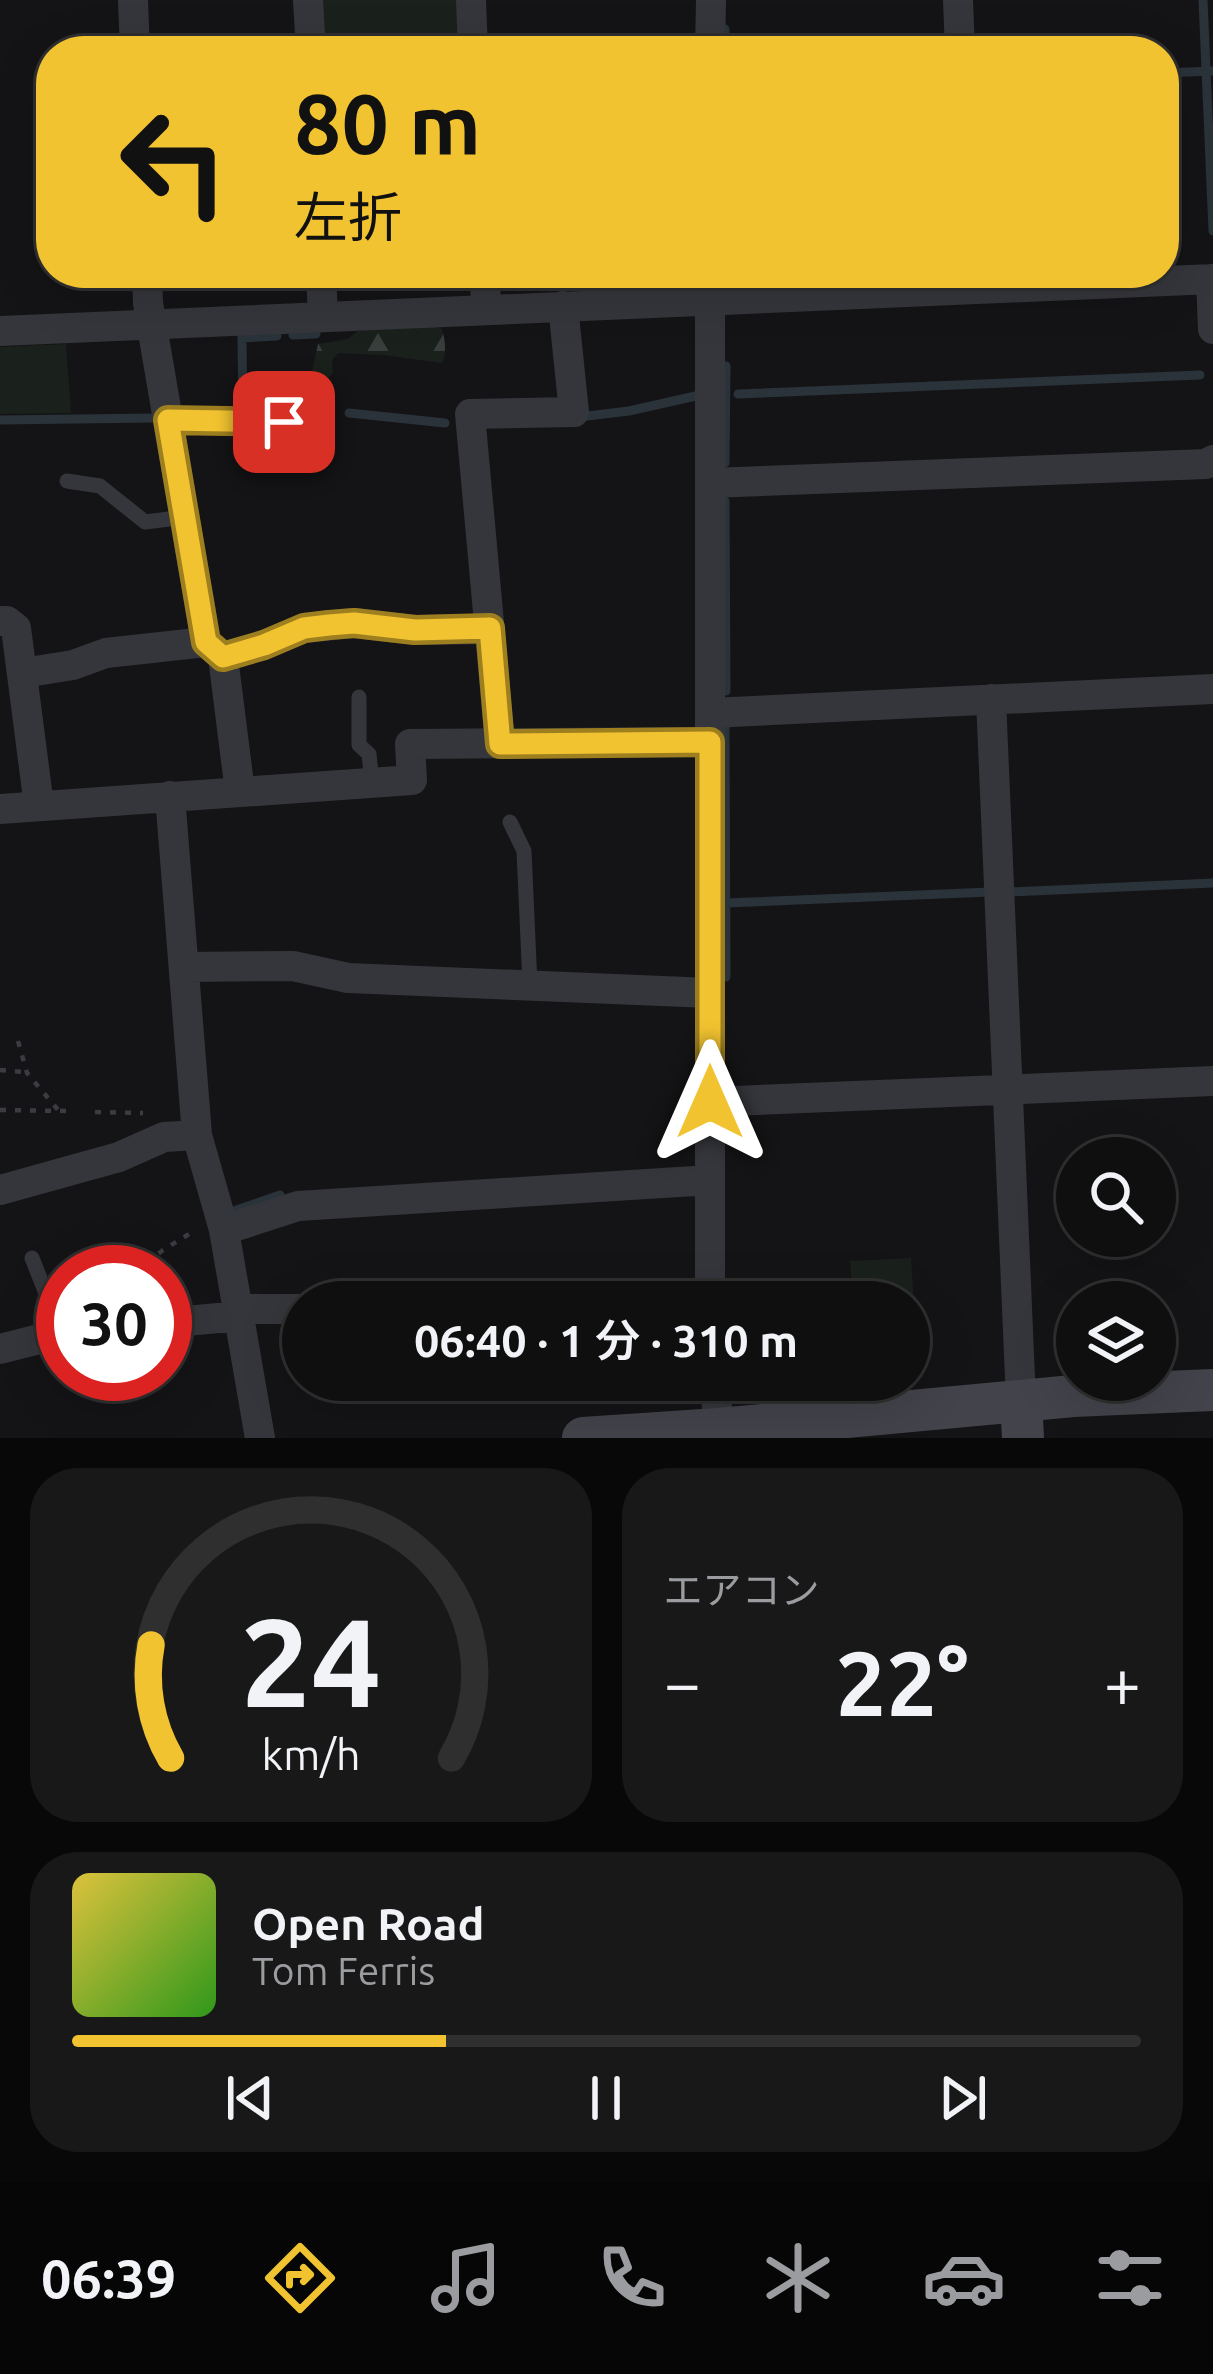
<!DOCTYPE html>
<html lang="ja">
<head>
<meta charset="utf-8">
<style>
	:root { --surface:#0f0f10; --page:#181819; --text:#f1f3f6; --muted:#9b9c9f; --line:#2f2f30; --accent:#f2c330 }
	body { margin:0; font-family:Ubuntu,"Noto Sans JP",sans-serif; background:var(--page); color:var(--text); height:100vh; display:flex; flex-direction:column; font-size:45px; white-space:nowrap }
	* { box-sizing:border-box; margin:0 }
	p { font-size:39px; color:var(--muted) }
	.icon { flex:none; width:66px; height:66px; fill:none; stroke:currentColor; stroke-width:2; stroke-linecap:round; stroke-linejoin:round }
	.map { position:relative; height:1438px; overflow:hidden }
	.details { display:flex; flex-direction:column; gap:30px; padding:30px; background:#080809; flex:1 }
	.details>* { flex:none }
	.guide { position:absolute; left:36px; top:36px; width:1143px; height:252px; border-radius:48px; box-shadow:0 12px 48px #0002,0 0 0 3px var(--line); background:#f2c330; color:#111; overflow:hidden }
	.buttons { position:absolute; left:1056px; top:1137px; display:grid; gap:24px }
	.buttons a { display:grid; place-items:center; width:120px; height:120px; border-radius:50%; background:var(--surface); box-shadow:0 12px 48px #0002,0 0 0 3px var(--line); font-size:60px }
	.speed { position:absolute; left:36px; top:1245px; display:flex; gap:24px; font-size:60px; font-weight:700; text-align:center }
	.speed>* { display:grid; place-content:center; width:156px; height:156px; border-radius:50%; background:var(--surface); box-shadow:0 12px 48px #0002,0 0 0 3px var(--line); line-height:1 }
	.speed .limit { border:18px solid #d22; background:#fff; color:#111 }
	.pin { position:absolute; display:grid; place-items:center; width:102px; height:102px; color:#fff; margin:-51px; border-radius:24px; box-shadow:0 6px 18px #0006 }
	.me { position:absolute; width:132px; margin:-66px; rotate:0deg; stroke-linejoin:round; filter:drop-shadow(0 0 9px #0008) }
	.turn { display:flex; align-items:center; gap:42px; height:252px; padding:0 60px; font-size:54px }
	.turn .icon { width:156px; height:156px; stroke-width:2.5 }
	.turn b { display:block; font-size:84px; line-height:102px }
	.big { font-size:90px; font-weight:600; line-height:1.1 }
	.details .card { flex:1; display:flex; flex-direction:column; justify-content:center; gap:18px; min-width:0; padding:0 42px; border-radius:48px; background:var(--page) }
	.details .dial { align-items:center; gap:0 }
	.dial svg { height:312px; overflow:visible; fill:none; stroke:var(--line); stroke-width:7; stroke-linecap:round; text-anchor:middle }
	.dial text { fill:var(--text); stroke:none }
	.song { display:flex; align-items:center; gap:36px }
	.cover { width:144px; height:144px; border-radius:18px; background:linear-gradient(135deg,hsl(50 70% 55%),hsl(110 70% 35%)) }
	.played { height:12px; border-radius:6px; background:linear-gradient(90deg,var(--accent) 35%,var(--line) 35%) }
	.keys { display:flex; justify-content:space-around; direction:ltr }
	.heat { display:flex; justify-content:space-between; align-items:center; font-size:66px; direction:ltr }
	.details .tiles { flex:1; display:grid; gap:30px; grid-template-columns:1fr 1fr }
	.card:last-child { grid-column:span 2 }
	.trip { position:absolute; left:282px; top:1281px; width:648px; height:120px; border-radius:60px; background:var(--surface); box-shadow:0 12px 48px #0002,0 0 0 3px var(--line); font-weight:600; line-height:120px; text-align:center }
	.dock { display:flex; height:192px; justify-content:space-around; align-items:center; background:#060606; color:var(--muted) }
	.dock .icon { width:84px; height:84px }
	.dock .on { color:var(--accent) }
	.dock b { font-size:54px; color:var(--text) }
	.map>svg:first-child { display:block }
	.green { fill:#1a211c }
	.forest { fill:url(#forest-firs) }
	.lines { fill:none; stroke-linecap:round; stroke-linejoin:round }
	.stream { stroke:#2a323a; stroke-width:9 }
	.path { stroke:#3b3c42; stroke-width:4.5; stroke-dasharray:6 9; stroke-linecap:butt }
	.lane { stroke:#35363b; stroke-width:15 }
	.street { stroke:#35363b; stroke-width:30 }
	.secondary { stroke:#43444b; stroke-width:42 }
	.route-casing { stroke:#9d7f1f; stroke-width:30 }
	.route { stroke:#f2c330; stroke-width:21 }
</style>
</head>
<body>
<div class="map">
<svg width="1213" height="1438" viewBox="0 0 1213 1438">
	<defs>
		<pattern id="forest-firs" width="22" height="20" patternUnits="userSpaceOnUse" patternTransform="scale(3)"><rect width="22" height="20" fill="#1a211c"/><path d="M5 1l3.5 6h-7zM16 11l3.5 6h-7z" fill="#383e3b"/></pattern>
	</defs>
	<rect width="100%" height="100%" fill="#141416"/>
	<path class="green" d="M316,0h146l3,51h-146z
		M66,344l5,69 -71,1v-67z
		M911,1258l7,115 -9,1v-72h-56l-3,-41z"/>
	<path class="forest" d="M432,326l10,3c3,10 5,25 0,34l-58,-8 -46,-2 -6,7 1,13 -6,6 -11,1 -4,-8 6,-28 30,-5 10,-8z"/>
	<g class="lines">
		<path class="stream" d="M1203,0l10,231
			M725,29v22
			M1164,73l49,-2
			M293,335l23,-1
			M738,394l462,-19
			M349,413l96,10
			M234,415h9l-1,-77 35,-2
			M579,417l50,-6 71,-16
			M0,420l154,-2
			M725,463l1,-97
			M725,501l1,190
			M725,727l1,250
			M1009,892l204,-9
			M725,903l265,-11
			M231,1212l49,-17"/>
		<path class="path" d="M18,1041l9,32 32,38
			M0,1070l24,2
			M0,1110l70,1
			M95,1112l48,1
			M135,1272l28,-22 31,-19"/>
		<path class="lane" d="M168,420h75l8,3 65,-3
			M67,481l33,5 45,36 40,-5
			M359,697v48l10,9 3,29
			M510,822l14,29 6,134
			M32,1258l25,63 6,6"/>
		<path class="street" d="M133,0l2,51
			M308,0l3,51
			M471,0l2,51
			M958,0l2,51
			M710,51l1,-51
			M147,273l1,30 58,339 17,15 17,135
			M321,273l2,44
			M485,273l1,37
			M710,273v1029
			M1211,279l2,50
			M0,331l1213,-52
			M710,483l496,-19 7,-4
			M0,621h7l9,7 23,178
			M223,657l41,-12 40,-17 50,-5 61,7 74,-1
			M23,673l50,-8 33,-12 100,-11
			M991,699l30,702
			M710,713l503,-24
			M500,744l-30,-330 104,-2 -11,-106
			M170,796l27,339 27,95 36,208
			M0,809l412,-29 -2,-36 300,-2
			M184,967l109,-1 55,12 362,15
			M710,1102l503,-21
			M0,1190l119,-33 45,-20 33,-2
			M224,1230l74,-24 412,-26
			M238,1309h65
			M165,1323l74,-7
			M0,1349l63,-16
			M715,1380l4,58"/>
		<path class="secondary" d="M1021,1401l2,37
			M583,1438l135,-9 355,-33 140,-6"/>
	</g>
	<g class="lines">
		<g class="route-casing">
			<path id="route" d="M284,422l-116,-2 38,222 17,15 41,-12 40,-17 25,-3 25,-2 61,7 75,-2 10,116 210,-2v360"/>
		</g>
		<use href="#route" class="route"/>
	</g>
</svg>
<div class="buttons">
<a><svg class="icon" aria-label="search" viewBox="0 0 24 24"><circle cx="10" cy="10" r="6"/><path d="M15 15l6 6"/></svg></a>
<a><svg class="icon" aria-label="layers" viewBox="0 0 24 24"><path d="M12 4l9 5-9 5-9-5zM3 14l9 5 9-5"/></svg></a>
</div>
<div class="speed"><div class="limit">30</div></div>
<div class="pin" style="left:284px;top:422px;background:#d93025"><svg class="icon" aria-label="arrive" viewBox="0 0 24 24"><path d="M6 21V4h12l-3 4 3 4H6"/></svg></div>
<svg class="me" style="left:710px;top:1102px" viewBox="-20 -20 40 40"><path d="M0-17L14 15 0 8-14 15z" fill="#f2c330" stroke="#fff" stroke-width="4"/></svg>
<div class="trip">06:40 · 1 分 · 310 m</div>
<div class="guide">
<div class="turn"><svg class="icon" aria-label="left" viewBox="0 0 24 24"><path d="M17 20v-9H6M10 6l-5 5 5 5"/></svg><div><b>80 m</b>左折</div></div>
</div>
</div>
<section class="details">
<div class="tiles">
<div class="card dial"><svg viewBox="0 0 100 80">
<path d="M14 69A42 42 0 1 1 86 69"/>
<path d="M14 69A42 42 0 0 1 9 40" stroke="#f2c330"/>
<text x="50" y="56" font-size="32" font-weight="700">24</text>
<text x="50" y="72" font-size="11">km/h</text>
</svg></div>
<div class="card"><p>エアコン</p>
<div class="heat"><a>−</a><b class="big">22°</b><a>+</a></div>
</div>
<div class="card">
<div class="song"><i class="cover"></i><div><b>Open Road</b><p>Tom Ferris</p></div></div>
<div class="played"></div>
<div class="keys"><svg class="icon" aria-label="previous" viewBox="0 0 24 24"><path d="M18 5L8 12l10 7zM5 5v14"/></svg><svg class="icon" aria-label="pause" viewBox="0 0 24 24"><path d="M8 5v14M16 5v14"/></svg><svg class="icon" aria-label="next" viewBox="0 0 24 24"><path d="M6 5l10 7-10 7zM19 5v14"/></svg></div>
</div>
</div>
</section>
<nav class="dock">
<b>06:39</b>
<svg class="icon on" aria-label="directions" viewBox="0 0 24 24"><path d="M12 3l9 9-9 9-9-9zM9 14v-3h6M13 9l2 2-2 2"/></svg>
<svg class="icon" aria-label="music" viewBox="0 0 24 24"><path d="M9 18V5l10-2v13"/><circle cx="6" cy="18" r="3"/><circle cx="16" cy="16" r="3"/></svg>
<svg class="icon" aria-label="phone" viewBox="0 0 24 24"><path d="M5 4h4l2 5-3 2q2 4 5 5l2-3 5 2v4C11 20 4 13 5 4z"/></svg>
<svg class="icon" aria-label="climate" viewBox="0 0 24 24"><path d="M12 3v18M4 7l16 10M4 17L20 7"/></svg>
<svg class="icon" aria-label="car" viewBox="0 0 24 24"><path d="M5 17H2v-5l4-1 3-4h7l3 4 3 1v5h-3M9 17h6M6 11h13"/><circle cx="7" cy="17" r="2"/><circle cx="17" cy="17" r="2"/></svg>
<svg class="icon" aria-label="filters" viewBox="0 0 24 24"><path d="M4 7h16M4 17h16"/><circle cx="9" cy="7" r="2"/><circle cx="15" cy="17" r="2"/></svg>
</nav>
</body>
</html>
